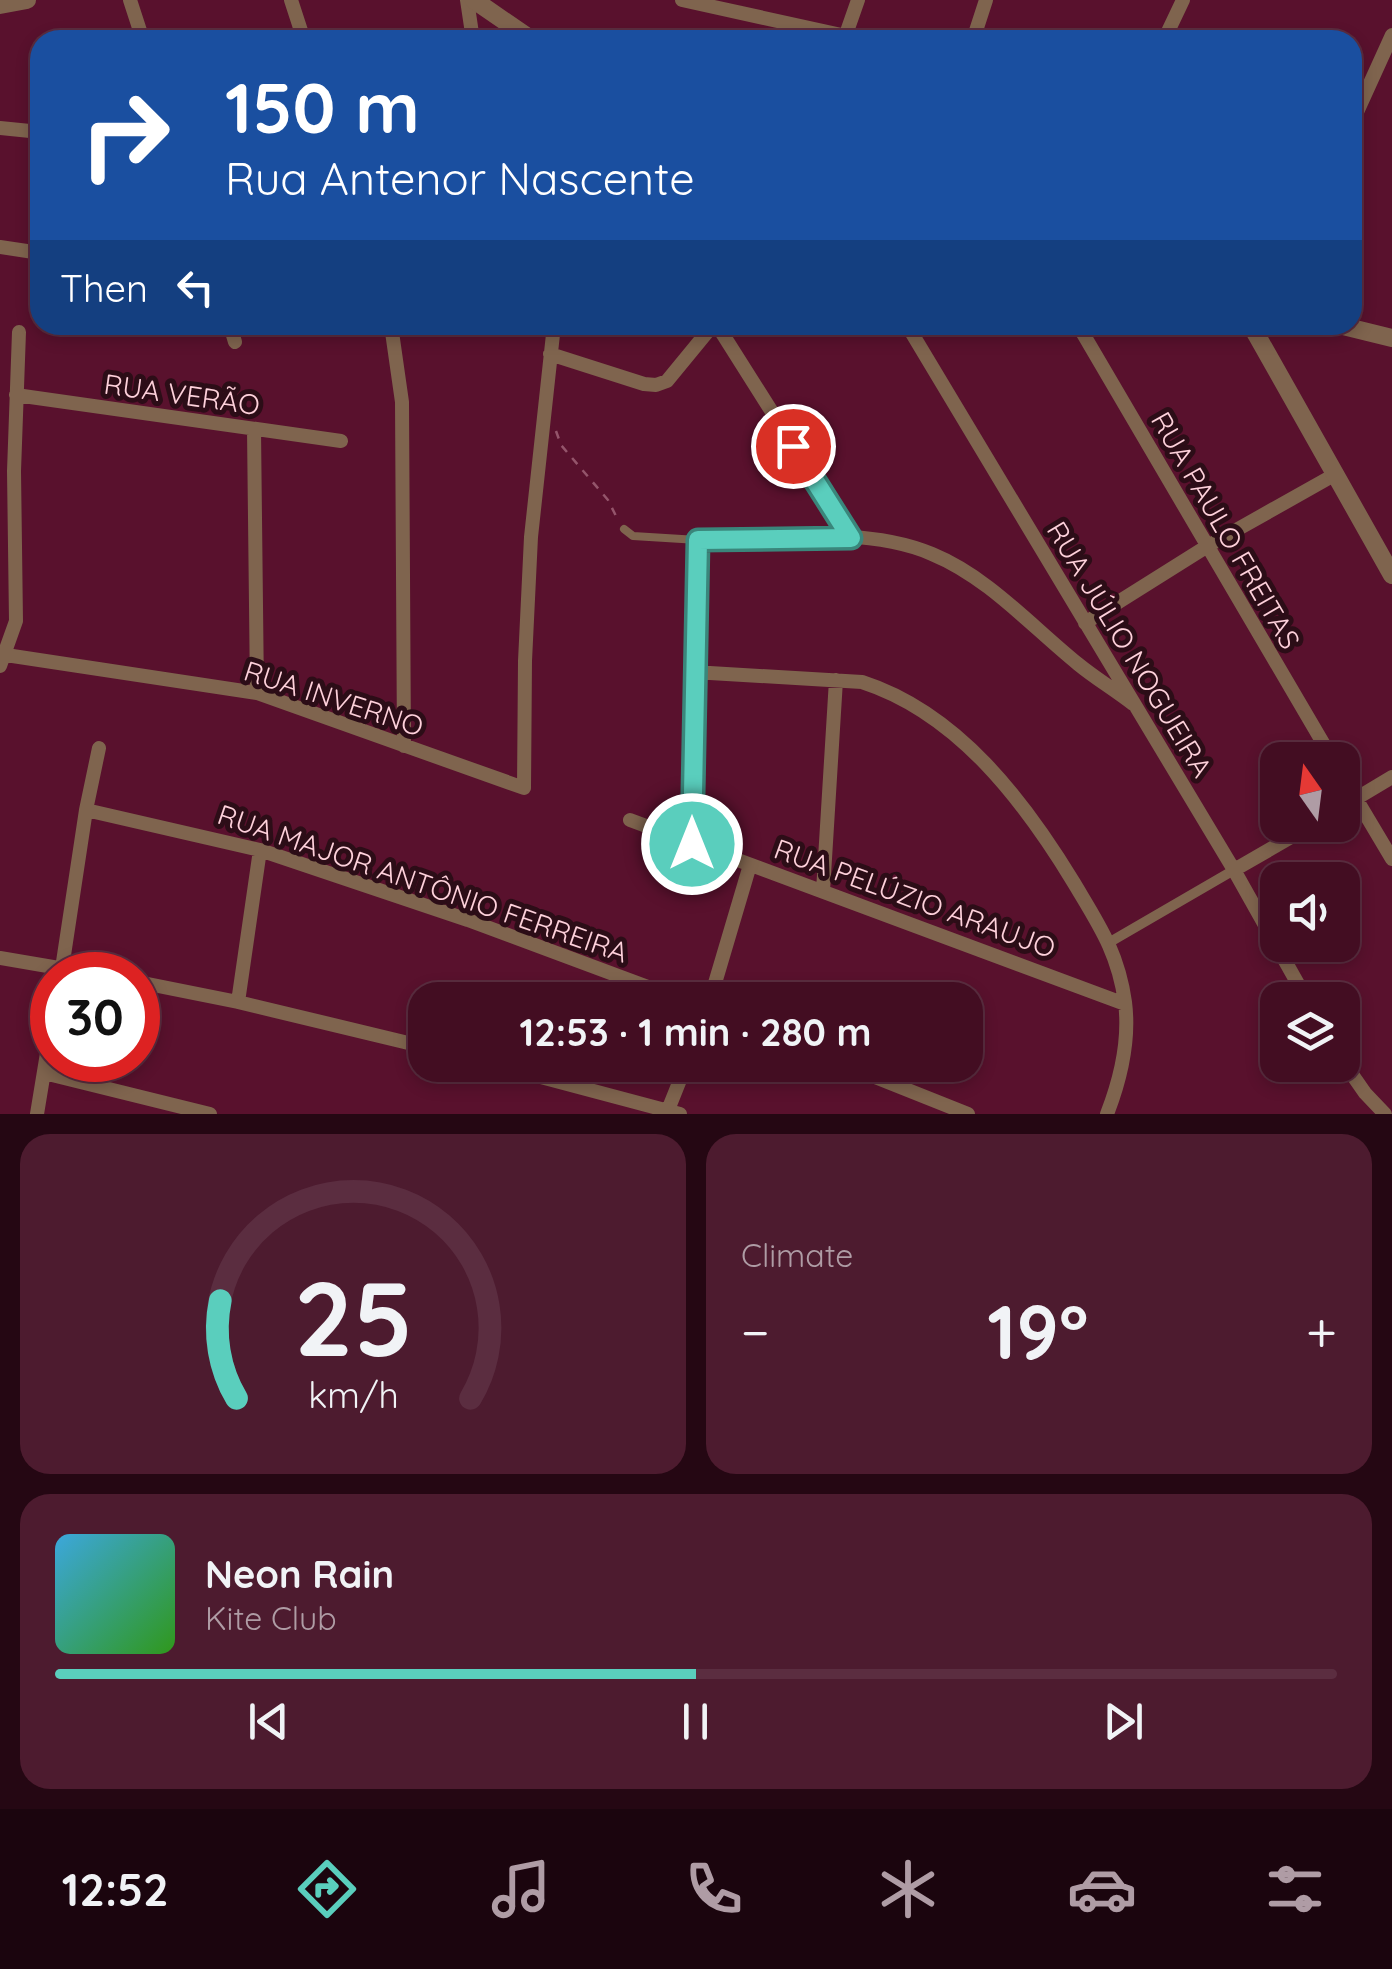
<!DOCTYPE html>
<html lang="en">
<head>
<meta charset="utf-8">
<style>
	:root { --surface:#430d22; --page:#4d1b2f; --text:#f1f3f6; --muted:#af9ca5; --line:#5b2d40; --accent:#5acebd }
	body { margin:0; font-family:Quicksand,sans-serif; background:var(--page); color:var(--text); height:100vh; display:flex; flex-direction:column; font-size:38px; white-space:nowrap }
	* { box-sizing:border-box; margin:0 }
	p { font-size:32px; color:var(--muted) }
	.icon { flex:none; width:55px; height:55px; fill:none; stroke:currentColor; stroke-width:2; stroke-linecap:round; stroke-linejoin:round }
	.map { position:relative; height:1114px; overflow:hidden }
	.details { display:flex; flex-direction:column; gap:20px; padding:20px; background:#250713; flex:1 }
	.details>* { flex:none }
	.banner { position:absolute; left:30px; top:30px; width:1332px; height:305px; border-radius:30px; box-shadow:0 5px 15px #0003,0 0 0 2px var(--line); background:#1a4fa0; color:#fff; overflow:hidden }
	.needle { width:65px; rotate:346deg }
	.buttons { position:absolute; left:1260px; top:742px; display:grid; gap:20px }
	.buttons a { display:grid; place-items:center; width:100px; height:100px; border-radius:20px; background:var(--surface); box-shadow:0 5px 15px #0003,0 0 0 2px var(--line); font-size:50px }
	.speed { position:absolute; left:30px; top:952px; display:flex; gap:20px; font-size:50px; font-weight:700; text-align:center }
	.speed>* { display:grid; place-content:center; width:130px; height:130px; border-radius:50%; background:var(--surface); box-shadow:0 5px 15px #0003,0 0 0 2px var(--line); line-height:1 }
	.speed .limit { border:15px solid #d22; background:#fff; color:#111 }
	.pin { position:absolute; display:grid; place-items:center; width:85px; height:85px; color:#fff; margin:-42px; border:5px solid #fff; border-radius:50%; box-shadow:0 2px 10px #0007 }
	.me { position:absolute; width:110px; margin:-55px; rotate:0deg; stroke-linejoin:round; filter:drop-shadow(0 0 8px #0008) }
	.turn { display:flex; align-items:center; gap:35px; height:210px; padding:0 30px; font-size:45px }
	.turn .icon { width:130px; height:130px; stroke-width:2.5 }
	.turn b { display:block; font-size:70px; line-height:85px }
	.then { display:flex; align-items:center; height:95px; padding:0 30px; background:#0003; gap:20px; font-size:38px }
	.big { font-size:75px; font-weight:700; line-height:1.1 }
	.details .tile { flex:1; display:flex; flex-direction:column; justify-content:center; gap:15px; min-width:0; padding:0 35px; border-radius:30px; background:var(--page) }
	.details .dial { align-items:center; gap:0 }
	.dial svg { height:260px; overflow:visible; fill:none; stroke:var(--line); stroke-width:7; stroke-linecap:round; text-anchor:middle }
	.dial text { fill:var(--text); stroke:none }
	.song { display:flex; align-items:center; gap:30px }
	.cover { width:120px; height:120px; border-radius:15px; background:linear-gradient(135deg,hsl(200 70% 55%),hsl(110 70% 35%)) }
	.played { height:10px; border-radius:5px; background:linear-gradient(90deg,var(--accent) 50%,var(--line) 50%) }
	.keys { display:flex; justify-content:space-around; direction:ltr }
	.heat { display:flex; justify-content:space-between; align-items:center; font-size:55px; direction:ltr }
	.details .tiles { flex:1; display:grid; gap:20px; grid-template-columns:1fr 1fr }
	.tile:last-child { grid-column:span 2 }
	.trip { position:absolute; left:408px; top:982px; width:575px; height:100px; border-radius:30px; background:var(--surface); box-shadow:0 5px 15px #0003,0 0 0 2px var(--line); font-weight:700; line-height:100px; text-align:center }
	.tab-bar { display:flex; height:160px; justify-content:space-around; align-items:center; background:#1b050e; color:var(--muted) }
	.tab-bar .icon { width:70px; height:70px }
	.tab-bar .active { color:var(--accent) }
	.tab-bar b { font-size:45px; color:var(--text) }
	.map>svg:first-child { display:block }
	.lines { fill:none; stroke-linecap:round; stroke-linejoin:round }
	.path { stroke:#94556b; stroke-width:2.5; stroke-dasharray:8 8; stroke-linecap:butt }
	.service { stroke:#7f644e; stroke-width:8 }
	.pedestrian { stroke:#7f644e; stroke-width:10 }
	.minor { stroke:#7f644e; stroke-width:14 }
	.tertiary { stroke:#7f644e; stroke-width:18 }
	.route-casing { stroke:#3a867b; stroke-width:25 }
	.route { stroke:#5acebd; stroke-width:18 }
	.labels { text-anchor:middle; dominant-baseline:central; stroke-width:10; stroke-linejoin:round; paint-order:stroke }
	.street-label { font-size:28px; fill:#fed1db; stroke:#2c0d17 }
</style>
</head>
<body>
<div class="map">
<svg width="1392" height="1114" viewBox="0 0 1392 1114">
	<rect width="100%" height="100%" fill="#59112d"/>
	<g class="lines">
		<path class="path" d="M556,431l5,14 47,55 11,22"/>
		<path class="service" d="M624,529l9,7 65,4"/>
		<path class="pedestrian" d="M1110,942l124,-72"/>
		<path class="minor" d="M130,0l13,40
			M291,0l13,40
			M467,0l6,40
			M682,0l164,36
			M844,40l14,-40
			M973,40l13,-40
			M1164,40l19,-40
			M1352,123l40,-88
			M0,128l40,4
			M0,247l40,6
			M230,325l5,17
			M391,325l11,77 2,344
			M717,325l134,212
			M907,325l327,545 73,130
			M1078,325l255,435
			M550,354l94,30 12,1 11,-4 46,-56
			M16,395l325,46
			M254,430l3,263
			M1085,623l121,-76 128,-72
			M6,655l251,38 267,95 1,-127 6,-124 23,-212
			M0,666l16,-45 -2,-150 5,-139
			M693,672l169,10c96,31 162,119 212,201 25,42 44,69 51,119 5,39 -4,76 -18,112
			M1342,775l50,84
			M1342,807l50,-30
			M86,810l174,40 208,70 215,80
			M630,820l495,184
			M693,844l5,-304c72,-1 167,-15 234,14 56,23 99,72 146,110 17,14 37,26 55,40
			M1234,870l78,-45
			M823,891l13,-211
			M0,958l100,17
			M61,975l25,-165 13,-62
			M138,982l100,20 187,45
			M710,1000l40,-135
			M238,1002l22,-152
			M1342,1060l23,33 20,21
			M496,1065l184,49
			M845,1065l123,49
			M44,1073l166,41
			M668,1110l18,-45
			M37,1114l15,-91"/>
		<path class="tertiary" d="M474,0l58,40
			M0,5l27,-5
			M1251,325l141,250
			M1339,325l53,13"/>
	</g>
	<g class="lines">
		<g class="route-casing">
			<path id="route" d="M692,844l6,-304 153,-2 -58,-92"/>
		</g>
		<use href="#route" class="route"/>
	</g>
	<g class="labels">
		<g class="street-label">
			<text transform="translate(182 394) rotate(8)">RUA VERÃO</text>
			<text transform="translate(1226 530) rotate(60)">RUA PAULO FREITAS</text>
			<text transform="translate(1130 649) rotate(59)">RUA JÚLIO NOGUEIRA</text>
			<text transform="translate(334 698) rotate(18)">RUA INVERNO</text>
			<text transform="translate(423 883) rotate(19)">RUA MAJOR ANTÔNIO FERREIRA</text>
			<text transform="translate(915 898) rotate(20)">RUA PELÚZIO ARAUJO</text>
		</g>
	</g>
</svg>
<div class="buttons">
<a><svg class="needle" viewBox="-14 -14 28 28"><path d="M0-13l5 13h-10z" fill="#e53935"/><path d="M0 13l5-13h-10z" fill="#af9ca5"/></svg></a>
<a><svg class="icon" aria-label="sound" viewBox="0 0 24 24"><path d="M4 9h4l5-4v14l-5-4H4zM17 9q2 3 0 6"/></svg></a>
<a><svg class="icon" aria-label="layers" viewBox="0 0 24 24"><path d="M12 4l9 5-9 5-9-5zM3 14l9 5 9-5"/></svg></a>
</div>
<div class="speed"><div class="limit">30</div></div>
<div class="pin" style="left:793px;top:446px;background:#d93025"><svg class="icon" aria-label="arrive" viewBox="0 0 24 24"><path d="M6 21V4h12l-3 4 3 4H6"/></svg></div>
<svg class="me" style="left:692px;top:844px" viewBox="-20 -20 40 40"><circle r="17" fill="#5acebd" stroke="#fff" stroke-width="3"/><path d="M0-11L8 9 0 5-8 9z" fill="#fff"/></svg>
<div class="trip">12:53 · 1 min · 280 m</div>
<div class="banner">
<div class="turn"><svg class="icon" aria-label="right" viewBox="0 0 24 24"><path d="M7 20v-9h11M14 6l5 5-5 5"/></svg><div><b>150 m</b>Rua Antenor Nascente</div></div>
<div class="then">Then<svg class="icon" aria-label="left" viewBox="0 0 24 24"><path d="M17 20v-9H6M10 6l-5 5 5 5"/></svg></div>
</div>
</div>
<section class="details">
<div class="tiles">
<div class="tile dial"><svg viewBox="0 0 100 80">
<path d="M14 69A42 42 0 1 1 86 69"/>
<path d="M14 69A42 42 0 0 1 9 39" stroke="#5acebd"/>
<text x="50" y="56" font-size="32" font-weight="700">25</text>
<text x="50" y="72" font-size="11">km/h</text>
</svg></div>
<div class="tile"><p>Climate</p>
<div class="heat"><a>−</a><b class="big">19°</b><a>+</a></div>
</div>
<div class="tile">
<div class="song"><i class="cover"></i><div><b>Neon Rain</b><p>Kite Club</p></div></div>
<div class="played"></div>
<div class="keys"><svg class="icon" aria-label="previous" viewBox="0 0 24 24"><path d="M18 5L8 12l10 7zM5 5v14"/></svg><svg class="icon" aria-label="pause" viewBox="0 0 24 24"><path d="M8 5v14M16 5v14"/></svg><svg class="icon" aria-label="next" viewBox="0 0 24 24"><path d="M6 5l10 7-10 7zM19 5v14"/></svg></div>
</div>
</div>
</section>
<nav class="tab-bar">
<b>12:52</b>
<svg class="icon active" aria-label="directions" viewBox="0 0 24 24"><path d="M12 3l9 9-9 9-9-9zM9 14v-3h6M13 9l2 2-2 2"/></svg>
<svg class="icon" aria-label="music" viewBox="0 0 24 24"><path d="M9 18V5l10-2v13"/><circle cx="6" cy="18" r="3"/><circle cx="16" cy="16" r="3"/></svg>
<svg class="icon" aria-label="phone" viewBox="0 0 24 24"><path d="M5 4h4l2 5-3 2q2 4 5 5l2-3 5 2v4C11 20 4 13 5 4z"/></svg>
<svg class="icon" aria-label="climate" viewBox="0 0 24 24"><path d="M12 3v18M4 7l16 10M4 17L20 7"/></svg>
<svg class="icon" aria-label="car" viewBox="0 0 24 24"><path d="M5 17H2v-5l4-1 3-4h7l3 4 3 1v5h-3M9 17h6M6 11h13"/><circle cx="7" cy="17" r="2"/><circle cx="17" cy="17" r="2"/></svg>
<svg class="icon" aria-label="filters" viewBox="0 0 24 24"><path d="M4 7h16M4 17h16"/><circle cx="9" cy="7" r="2"/><circle cx="15" cy="17" r="2"/></svg>
</nav>
</body>
</html>
